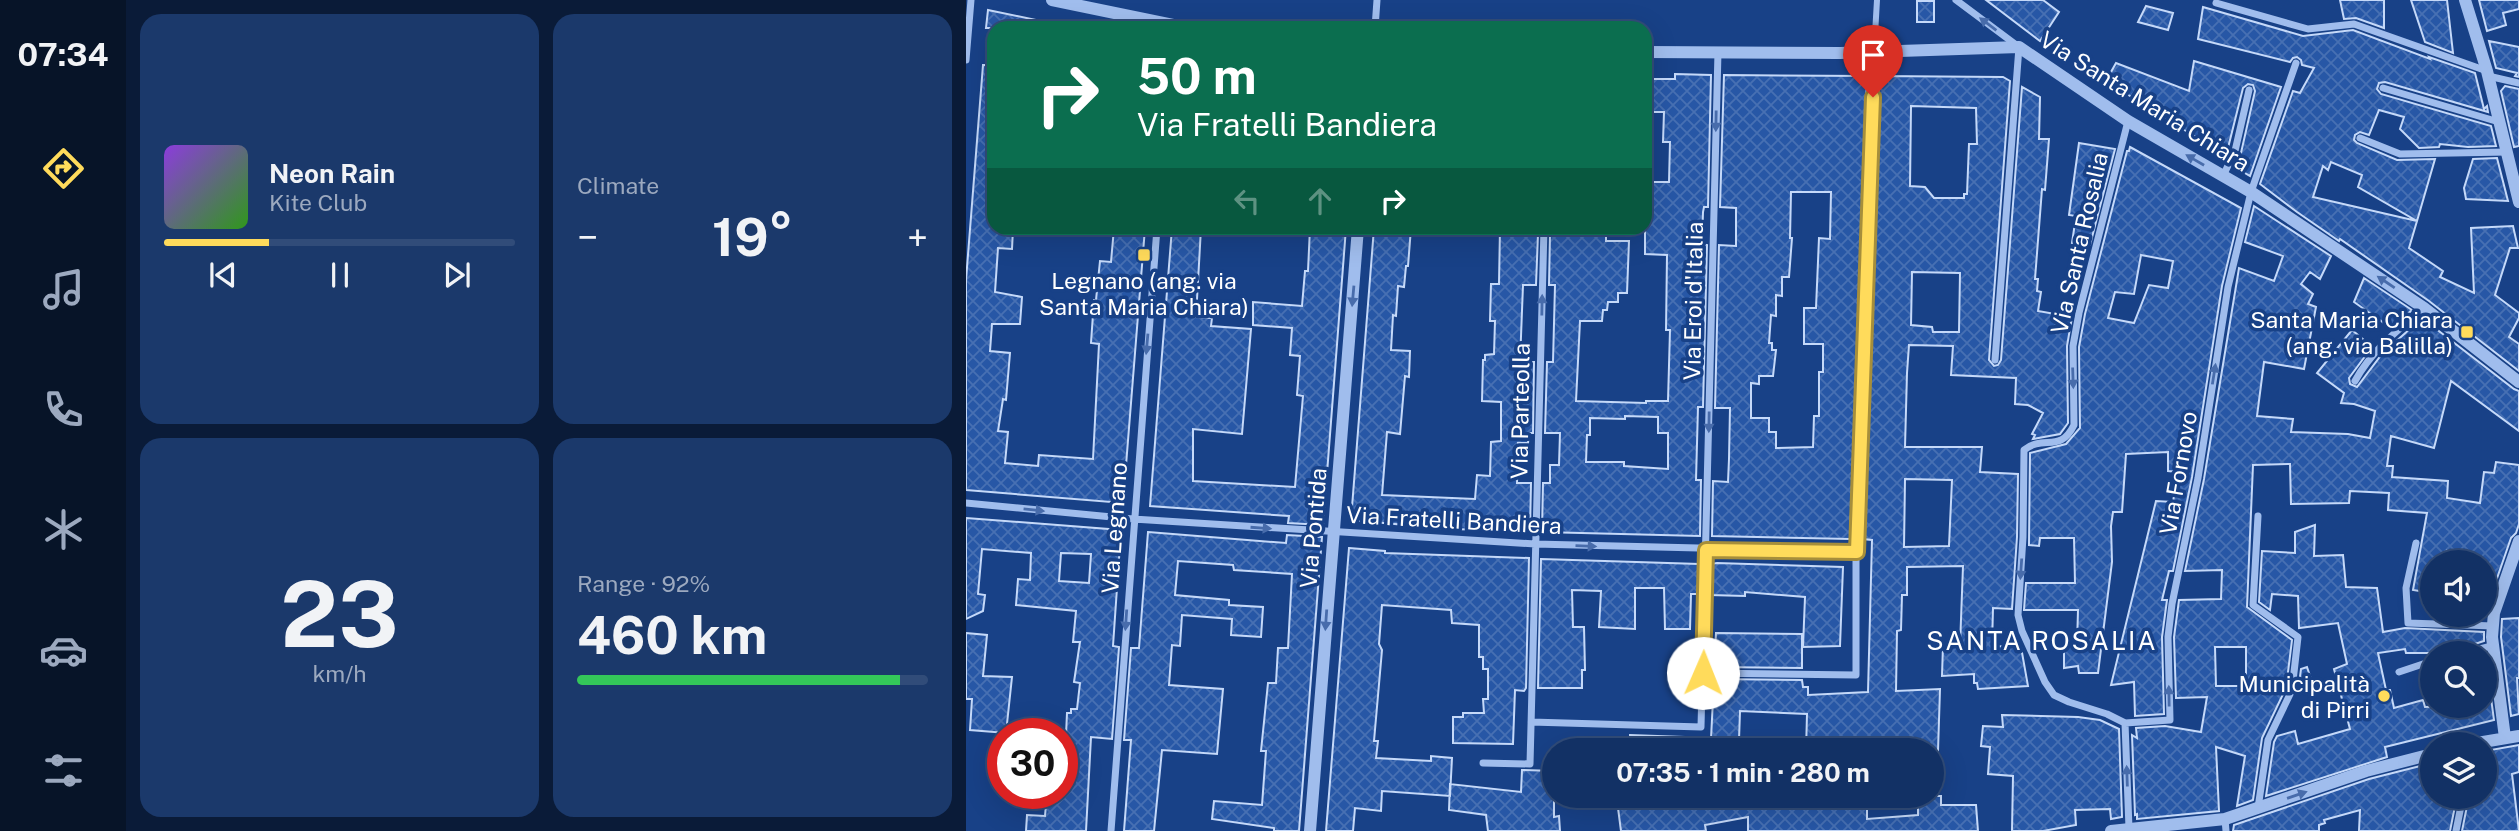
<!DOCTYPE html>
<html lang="en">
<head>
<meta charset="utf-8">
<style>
	:root { --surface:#123165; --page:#1b396b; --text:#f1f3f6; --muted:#9ca9bf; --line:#314c79; --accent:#ffdb5b }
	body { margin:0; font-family:"Public Sans",sans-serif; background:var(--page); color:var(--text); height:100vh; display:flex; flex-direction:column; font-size:26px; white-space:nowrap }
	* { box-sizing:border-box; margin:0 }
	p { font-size:23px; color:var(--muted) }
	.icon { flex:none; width:38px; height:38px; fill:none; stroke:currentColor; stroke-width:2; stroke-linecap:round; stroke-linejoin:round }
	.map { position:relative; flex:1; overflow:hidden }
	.drawer { display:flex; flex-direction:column; gap:14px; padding:14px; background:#0a1b38; width:840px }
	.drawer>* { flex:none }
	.guide { position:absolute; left:21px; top:21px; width:665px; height:214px; border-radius:21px; box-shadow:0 7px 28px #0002,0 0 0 2px var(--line); background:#0b6e4f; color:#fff; overflow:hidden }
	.buttons { position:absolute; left:1454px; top:550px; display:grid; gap:14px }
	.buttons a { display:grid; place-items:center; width:77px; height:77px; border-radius:50%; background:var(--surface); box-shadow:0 7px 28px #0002,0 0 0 2px var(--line); font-size:35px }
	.speed { position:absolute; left:21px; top:718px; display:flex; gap:14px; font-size:35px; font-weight:700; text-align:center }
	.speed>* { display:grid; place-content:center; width:91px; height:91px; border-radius:50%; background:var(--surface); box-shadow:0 7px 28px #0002,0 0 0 2px var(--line); line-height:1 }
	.speed .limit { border:10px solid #d22; background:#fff; color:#111 }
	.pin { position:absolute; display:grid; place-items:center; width:60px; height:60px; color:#fff; margin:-72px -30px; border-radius:50% 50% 50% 0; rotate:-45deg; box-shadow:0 0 7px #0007 }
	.pin .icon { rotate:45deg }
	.me { position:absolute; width:77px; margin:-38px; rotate:1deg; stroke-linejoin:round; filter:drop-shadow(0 0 5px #0008) }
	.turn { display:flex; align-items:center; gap:24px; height:147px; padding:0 35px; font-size:32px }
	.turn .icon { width:91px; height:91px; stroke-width:2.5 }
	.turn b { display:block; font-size:49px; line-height:60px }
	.lanes { display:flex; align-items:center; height:66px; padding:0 35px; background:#0003; justify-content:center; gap:35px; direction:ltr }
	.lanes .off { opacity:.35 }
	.big { font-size:52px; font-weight:700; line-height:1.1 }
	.drawer .widget { flex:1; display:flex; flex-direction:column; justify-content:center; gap:10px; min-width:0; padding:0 24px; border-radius:21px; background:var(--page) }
	.drawer .dial { align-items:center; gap:0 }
	.dial b { font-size:91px; line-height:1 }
	.song { display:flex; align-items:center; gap:21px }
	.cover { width:84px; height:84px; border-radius:10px; background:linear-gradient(135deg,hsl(270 70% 55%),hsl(110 70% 35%)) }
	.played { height:7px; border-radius:4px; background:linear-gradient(90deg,var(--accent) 30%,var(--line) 30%) }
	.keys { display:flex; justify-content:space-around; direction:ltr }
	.heat { display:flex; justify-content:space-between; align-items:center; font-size:38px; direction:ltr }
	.charge { height:10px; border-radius:5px; background:linear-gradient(90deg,#34c759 92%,var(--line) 0) }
	.drawer .tiles { flex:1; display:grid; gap:14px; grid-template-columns:repeat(2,1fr) }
	.trip { position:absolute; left:576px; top:738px; width:402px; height:70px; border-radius:35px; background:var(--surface); box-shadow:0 7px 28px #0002,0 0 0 2px var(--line); font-weight:700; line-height:70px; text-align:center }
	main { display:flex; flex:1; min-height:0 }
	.tabs { display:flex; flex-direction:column; width:126px; justify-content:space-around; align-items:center; background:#071428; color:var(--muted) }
	.tabs .icon { width:49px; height:49px }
	.tabs .current { color:var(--accent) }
	.tabs b { font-size:32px; color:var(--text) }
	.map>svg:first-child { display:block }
	.building { fill:url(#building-cross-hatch); stroke:#c5d9f9; stroke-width:2; fill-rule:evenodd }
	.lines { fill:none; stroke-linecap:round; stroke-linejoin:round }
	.pedestrian { stroke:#a0bded; stroke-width:6 }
	.minor { stroke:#a0bded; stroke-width:7 }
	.tertiary { stroke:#a0bded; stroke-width:12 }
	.oneway { fill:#486cab }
	.route-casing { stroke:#a68e3b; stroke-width:18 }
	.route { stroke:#ffdb5b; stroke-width:12 }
	.poi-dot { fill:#ffdb5b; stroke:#184187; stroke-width:2.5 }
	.labels { text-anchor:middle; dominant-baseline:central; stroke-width:7; stroke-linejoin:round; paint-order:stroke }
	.street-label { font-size:23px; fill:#fff; stroke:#184187 }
	.poi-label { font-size:23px; fill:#fff; stroke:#184187; text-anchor:end }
	.quarter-label { font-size:26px; letter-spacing:2px; fill:#fff; stroke:#184187 }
</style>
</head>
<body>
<main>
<nav class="tabs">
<b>07:34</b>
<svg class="icon current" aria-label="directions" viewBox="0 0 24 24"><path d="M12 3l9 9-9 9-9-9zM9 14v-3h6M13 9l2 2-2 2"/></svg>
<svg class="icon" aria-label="music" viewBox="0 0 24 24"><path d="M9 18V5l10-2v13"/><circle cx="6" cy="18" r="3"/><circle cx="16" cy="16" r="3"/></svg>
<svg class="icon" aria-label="phone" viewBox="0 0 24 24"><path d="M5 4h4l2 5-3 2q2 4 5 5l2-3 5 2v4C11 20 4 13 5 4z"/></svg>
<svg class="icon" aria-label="climate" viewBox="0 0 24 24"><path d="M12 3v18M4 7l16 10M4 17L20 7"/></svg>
<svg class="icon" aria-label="car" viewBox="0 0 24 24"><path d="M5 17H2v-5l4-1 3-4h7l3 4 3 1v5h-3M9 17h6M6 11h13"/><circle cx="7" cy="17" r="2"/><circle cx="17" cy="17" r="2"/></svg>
<svg class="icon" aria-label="filters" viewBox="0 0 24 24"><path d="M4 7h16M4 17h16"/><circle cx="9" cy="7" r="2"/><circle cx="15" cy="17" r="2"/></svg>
</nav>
<section class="drawer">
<div class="tiles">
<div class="widget">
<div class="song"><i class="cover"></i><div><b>Neon Rain</b><p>Kite Club</p></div></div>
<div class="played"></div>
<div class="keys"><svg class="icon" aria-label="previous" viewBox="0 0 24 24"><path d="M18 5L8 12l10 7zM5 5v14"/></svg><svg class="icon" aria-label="pause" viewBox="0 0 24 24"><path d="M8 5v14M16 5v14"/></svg><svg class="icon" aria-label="next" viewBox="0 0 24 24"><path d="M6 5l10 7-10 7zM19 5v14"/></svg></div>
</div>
<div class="widget"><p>Climate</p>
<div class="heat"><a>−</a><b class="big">19°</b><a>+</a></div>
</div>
<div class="widget dial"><b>23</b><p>km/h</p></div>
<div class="widget"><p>Range · 92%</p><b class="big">460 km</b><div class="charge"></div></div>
</div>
</section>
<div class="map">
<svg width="1553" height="831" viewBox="0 0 1553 831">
	<defs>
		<pattern id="building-cross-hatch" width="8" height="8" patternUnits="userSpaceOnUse" patternTransform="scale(1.75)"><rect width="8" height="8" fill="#2757a6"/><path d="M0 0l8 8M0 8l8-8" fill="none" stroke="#4770b3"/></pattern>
	</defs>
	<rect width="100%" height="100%" fill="#184187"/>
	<path class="building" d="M1020,0h57l16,12 -19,29z
		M1374,0h44v28l-28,-10 -12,1z
		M1445,0h36l6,53 -28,-11z
		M1513,0h40v9l-16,4 3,12 -19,6z
		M951,1h17v21h-17z
		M1180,6l27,7 -5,17 -30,-8z
		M1237,7l100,29 50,-6 77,29 -1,-2 46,16 9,36 3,-3 1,6 -103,-30 -6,1 -2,6 4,5 110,32 5,20 -28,1 -28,-3 -1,3 -20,1 -19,-19 4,-12 -25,-7 -10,25 -9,-3 -5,3 -1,5 3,3 40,17 38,-1 -18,62 -59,-34 4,-12 -31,-13 -3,8 -5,-4 -10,31 104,24 -8,27 34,23 -3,6 34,16 -3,-65 42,-2 5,22h-8l-15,47 24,18v5l-10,19 10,7v27l-90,-70 -89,-62 -1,2 -42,-29 -37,-28 33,-93 7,2 14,-25 -12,-3 -1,-5 -4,-3 -4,1 -3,4 -92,-23z
		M22,10l53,11v7h-55z
		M1523,41l30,6v30l-4,-1 2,-3 -21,-5z
		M1228,61l87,26 -31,89 -15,-9 6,-14 14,-62 -2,-6 -5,-1 -5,4 -17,68 -120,-75 10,-18 73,28z
		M17,65h11v163l19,1 -1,20 -14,-1 -3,44 27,5 -2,27h-28l-2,27 20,2 -4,47 -3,-1 -5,32 10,1 -3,31 33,3 1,-11 54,4 6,-115 -8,-1 3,-43h2l4,-39 11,1 3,-34h31l-22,275 -157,-13v-210z
		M709,74l36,1 -3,132h-4l-1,5 -1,32 5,1 -4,162h-5l-2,73h5l-1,56 -158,-4 1,-49h7v-18h9l1,-32h-15l2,-71h6l2,-77h-6l1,-50h16v-7h33v4h7v9h23l-2,52h-9v9h-10l-1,8h-4l-1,11h-22l-4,80 70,2v-2h22l2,-71h-4l1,-75 -22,-1v-72h24l1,-40h-7l1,-30h-19v-33h30zM659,416l33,1v16h10v36l-44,-3v-4h-38l1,-27h3v-17l35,1z
		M758,75l143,1 -17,463 -138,-3 1,-55 15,1 1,-23 1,-51h-15l4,-163 17,1v-38l-16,-1zM825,192h40l-1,47 -11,-1 -3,70h-12v36h19v28h-4v44h-5l-1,31 -37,1v-16h-7v-14h-18v-35l8,1v-8h14l3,-26h-4v-7h-3l2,-28 5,1v-21l6,1v-19h7l3,-39h-2z
		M913,76l124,1 7,4 -21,279 5,6 4,-1 3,-5 21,-273 18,10 -1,42h10l-4,51 -3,-1 -7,90h3l-1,12 4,1 -3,19 34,6 -5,29 1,77 -8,11 -27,5 2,-4 -3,-1 11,-21 -15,-8 -13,-1 1,-26 -65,-3 2,-29 -44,-1 -2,28 -2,74h77l-2,25 38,2 -1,63 -5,72 -19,-1 -1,38 29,1 7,39 -50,3 -1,-6h-3v-9l-32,2 1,-31 17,1 3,-80 -56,1v28h-5l-1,35 -4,1 -1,60 44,-2 -2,62h-132l1,-37 -67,-3 -1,29 -28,-1 3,-60 88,1 1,7h5v8l60,-3 4,-152 -9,-1zM945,106l65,2 1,36h-8l-2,50h-3v4h-30l-9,-11 -15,-1zM946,272l48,1 -1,59h-26l-1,-5 -21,-2zM939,479l47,1 -3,66 -45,1z
		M1539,86l14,3v57l-5,1 -13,-56z
		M1113,143l36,6 -25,96 -3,1 -15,-3 4,-27 -7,-1z
		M1164,147l111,61 -19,78 -30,191 -19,94h-4l-7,29h5l-5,37 2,77 -29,2 -1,-34 -23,3 45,-184 17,1 5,-30 -10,-1v-19l-42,2 -4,58h-9l-2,14 1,36 -14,111h-19l-1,-7 -14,2v-23h13l1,-35h-54l2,-27h49l-1,-45h-34l-1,8 -10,-1 1,-92 36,-9 14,-16 -1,-81 6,-33 42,-163h2zM1175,255l32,6 -5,27 -19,-3 -15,38 -26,-5 7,-26 19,2z
		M1531,158l11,43 -42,-2 -2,-11 9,-29z
		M1288,206l77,50 -11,23 -10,-7 -9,12 12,10 -5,10 8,3 -12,62 -40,-7 -7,54 36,3 -2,13 57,2 22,4 5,-27 -21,-7 -13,-1 3,-10 -27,-20 35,-43 20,17 -23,31 1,6 7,3 25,-33 40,-36 92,71 5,2v40l-68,-50 -17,67 -43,-12 -4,30h6l-1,11 56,4 -1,17 33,5 4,-31 10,1 2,-11 23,3v59l-3,9 -5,5 -24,69 -2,-1v-14l4,-23 -4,-2v-5h-12l-26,-11 -2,11h-13v31l-19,-3 14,-77 -39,-3 1,-17 -39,-2 -1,12 -58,1 -1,-40 -37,1 -6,142 45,33 -6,48 -24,50 -9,62 -16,6 8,-50 -29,-9 3,64 -82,8v-5l-2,1 -3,-80 5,3 -1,-10 29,-2 36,6 6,-35 -31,1 -2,-61 5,-37 42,-1 1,-29 -37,1 19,-92 35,-211 35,13 9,-25 -38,-14zM1249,647h31v39h-30z
		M206,228h29l-5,89 16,1 -1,8 40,3 -9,105 -49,-5v52l102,6 8,-91 -6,-1 3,-39 -10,-1 2,-27 -39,-3v-23l49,4 3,-35h3l2,-43h36l-23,297 -35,-2 1,-7 -139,-10z
		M408,228h37l-3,38h-2l-2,21 -6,-1 -2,30 -3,-1 -2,35 19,1 -1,26 -4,-1 -5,58 -13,-2 -5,63 93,4 2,-24 13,1 1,-34 10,-1v-39l-19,-1 1,-41h2v-5l9,-1 1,-33h-5l1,-37h8l1,-56h34v6h4l-2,51h-13l-3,77h14l-1,71h-4l-1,10h-10l-1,40h14l-1,48 -80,-2 -99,-9z
		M1398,278l48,32 -21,18 -37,-26z
		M0,518l155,12 -8,116 6,1 -7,92 -21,-2 -5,94h-60l1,-16 18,1 2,-23h15v-59l4,1 1,-22h4v-4h6l3,-26 -6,-1 6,-40h-7l3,-31 -60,-6 2,-26 12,1 1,-27 -49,-4 -4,45 7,1 -2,16 -17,8zM95,553l30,1 -2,29 -30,-2z
		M1349,525l-1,31 29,-1 3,32 31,1 6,44 22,-4 79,4v9l-37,12h-41l-1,-4 -27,4 8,37h4l4,18 29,-8 2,7 60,-2v-51l9,66 -109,27 2,10 -121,39 8,-54 3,-6 18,-5 3,13 52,-15 -16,-60 13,-5 -9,-41 -39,5 -1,-32 -26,-2 -2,16 -11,-8 3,-51 33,2v-21z
		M182,532l138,11 1,-8 35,2 -23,294h-25v-3l-62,-9 2,-18 48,4 4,-54h-5l7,-68h8l2,-35h10l4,-74 -58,-4 -1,-5 -55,-4 -3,34 54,5v5l34,2 -2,30 -30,-2 1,-16 -50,-4 -2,31 -8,-1 -3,40 54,4 -6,65 -55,-4 -8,81h-30l7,-91h-7l7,-92h8z
		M383,548l36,3v2l144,5 -3,130 -2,3 -9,-1 -2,54 -60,-1v-26h10v-4h21l-1,-14h5v-30h-5v-12h-4v-32l-27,-2 -1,-13 -69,-5 -3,39 3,6 -8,91h4l-2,17 55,3v-5l21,2 -2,38 -68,-5 -1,20 -26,-3 -2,23h-27z
		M575,559l158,5 -1,30h-7l-1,35h-25l-1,-41h-29v41l-36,-2 2,-36 -29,-1 1,37h11l1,43h-3v18h-44z
		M751,563l126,4 -3,79 -37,1 2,-50 -60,-5v4l-35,-1 1,-31z
		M1553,618v60h-2l2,36 -8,2 -10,-79 1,-18z
		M0,633l21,2 -4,41 29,1 -6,56 -36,-3 2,-31h-6z
		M750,633l86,1v34l-88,-1z
		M1341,667l7,21 -16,4 3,-23z
		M1036,715l76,2 22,3 19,9 3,88 -11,2 -1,-10 -35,1 1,15 -33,6h-31l1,-55 -25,-2 2,-27 -9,-1 2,-20 20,1z
		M664,735l54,2 -1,14h-53z
		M1553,745v27l-7,2 7,57h-57l7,-35h16v-45z
		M1466,763v33h25l-7,35h-91l1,-21 -36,10 1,3 -6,2v6h-86l1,-6 135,-46z
		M556,770l32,1v46l5,-1 1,15h-72l-2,-16 -37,-5 1,-26 71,8z
		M662,796h239v23l51,-4v-19h23v9h35l2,26h-230v-14l-43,8 1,6h-85l-3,-23 11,-2z"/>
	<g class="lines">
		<path class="pedestrian" d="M908,52l3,-52"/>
		<path class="minor" d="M990,0l63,47 -24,313
			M1250,3l92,26 46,-5 133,47
			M409,28l2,-28
			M0,60l5,-60
			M1522,76l31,7
			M1417,88l116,34
			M1394,138l40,16 107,-2
			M1257,176l12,-25 14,-61
			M1389,381c17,-31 43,-51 69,-73
			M0,503l167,16 402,25 321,8
			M1450,543l-10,45 2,35 85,3
			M1497,653l29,-7
			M1433,672l33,-11
			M737,673l153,2v-123l18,-500
			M565,722l170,5 17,-675
			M1159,723l45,-3 -2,-83 4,-33 26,-126 30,-191 23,-95 45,-129
			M1159,723l-18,-9 -38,-12 -15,-7 -9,-13 -23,-51 -4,-16 5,-78 1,-87c20,-16 36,4 50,-25l-1,-79 6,-33 49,-192
			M1159,723l4,105
			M517,763l47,1 14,-536
			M1292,808l10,-68 24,-50 6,-53 -45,-32 5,-89
			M1259,819l1,12
			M145,831l46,-603
			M1490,831l7,-35"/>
		<path class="tertiary" d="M86,0l121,25 38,3
			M1499,0l22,71 32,131
			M679,52l195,1 179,-6 109,74 123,71 173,116 95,74
			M1539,738l-13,-101 2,-24 25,-72
			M1505,744l48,-8
			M344,831l48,-603
			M1145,831l114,-12 141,-48 66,-17"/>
	</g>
	<defs><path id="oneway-solid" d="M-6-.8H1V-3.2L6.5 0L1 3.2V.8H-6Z" transform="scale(1.75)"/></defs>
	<g class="oneway">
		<use href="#oneway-solid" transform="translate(1022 24) rotate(-143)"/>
		<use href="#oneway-solid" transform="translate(750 121) rotate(91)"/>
		<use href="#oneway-solid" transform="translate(1229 160) rotate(-150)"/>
		<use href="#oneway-solid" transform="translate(1420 282) rotate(-146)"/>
		<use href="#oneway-solid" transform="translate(387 296) rotate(95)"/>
		<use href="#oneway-solid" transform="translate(576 305) rotate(-89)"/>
		<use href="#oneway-solid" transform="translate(181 344) rotate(95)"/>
		<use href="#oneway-solid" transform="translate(1248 374) rotate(-81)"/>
		<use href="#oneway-solid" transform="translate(1107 378) rotate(88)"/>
		<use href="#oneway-solid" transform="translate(743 422) rotate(91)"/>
		<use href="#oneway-solid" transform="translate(68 510) rotate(6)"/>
		<use href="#oneway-solid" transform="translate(295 528) rotate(4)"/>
		<use href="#oneway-solid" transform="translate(620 546) rotate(2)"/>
		<use href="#oneway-solid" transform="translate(1055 569) rotate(94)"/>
		<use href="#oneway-solid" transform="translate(160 620) rotate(94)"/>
		<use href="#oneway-solid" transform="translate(360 620) rotate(94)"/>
		<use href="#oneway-solid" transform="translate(1203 696) rotate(-91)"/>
		<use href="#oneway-solid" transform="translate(1161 776) rotate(-92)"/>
		<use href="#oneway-solid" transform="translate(1331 795) rotate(-19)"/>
	</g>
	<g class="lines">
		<g class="route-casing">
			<path id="route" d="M737,673l3,-123 151,2 16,-455"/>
		</g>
		<use href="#route" class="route"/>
	</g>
	<g class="poi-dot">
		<rect x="171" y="248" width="14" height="14" rx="3.5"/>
		<rect x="1494" y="325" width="14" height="14" rx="3.5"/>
		<circle cx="1418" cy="696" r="7"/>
	</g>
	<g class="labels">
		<g class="street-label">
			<text transform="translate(1179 101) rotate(32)">Via Santa Maria Chiara</text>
			<text transform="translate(1113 243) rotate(-77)">Via Santa Rosalia</text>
			<text transform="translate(727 301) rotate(-89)">Via Eroi d'Italia</text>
			<text transform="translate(554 411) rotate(-89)">Via Parteolla</text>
			<text transform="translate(1212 473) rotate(-80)">Via Fornovo</text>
			<text transform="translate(488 520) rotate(3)">Via Fratelli Bandiera</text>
			<text transform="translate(148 528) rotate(-86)">Via Legnano</text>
			<text transform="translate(347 528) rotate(-85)">Via Pontida</text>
		</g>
		<g class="poi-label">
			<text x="178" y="280" text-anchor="middle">Legnano (ang. via<tspan x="178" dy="26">Santa Maria Chiara)</tspan></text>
			<text x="1487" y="319">Santa Maria Chiara<tspan x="1487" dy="26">(ang. via Balilla)</tspan></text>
			<text x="1404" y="683">Municipalità<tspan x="1404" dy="26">di Pirri</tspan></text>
		</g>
		<g class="quarter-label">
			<text x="1076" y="640">SANTA ROSALIA</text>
		</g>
	</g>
</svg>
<div class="buttons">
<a><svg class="icon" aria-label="sound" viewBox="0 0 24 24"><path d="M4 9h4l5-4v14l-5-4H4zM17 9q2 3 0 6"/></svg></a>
<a><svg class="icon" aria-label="search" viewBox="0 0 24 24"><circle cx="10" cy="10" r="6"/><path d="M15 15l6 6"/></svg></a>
<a><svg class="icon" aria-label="layers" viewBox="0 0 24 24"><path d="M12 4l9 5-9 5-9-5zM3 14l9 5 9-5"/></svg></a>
</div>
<div class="speed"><div class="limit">30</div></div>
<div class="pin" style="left:907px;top:97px;background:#d93025"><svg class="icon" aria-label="arrive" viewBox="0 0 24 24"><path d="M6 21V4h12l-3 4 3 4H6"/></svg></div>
<svg class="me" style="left:737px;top:673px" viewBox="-20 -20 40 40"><circle r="19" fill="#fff"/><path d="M0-13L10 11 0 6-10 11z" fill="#ffdb5b"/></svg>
<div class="trip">07:35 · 1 min · 280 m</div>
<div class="guide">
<div class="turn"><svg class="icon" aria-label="right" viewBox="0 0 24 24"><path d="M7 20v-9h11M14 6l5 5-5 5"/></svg><div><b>50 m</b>Via Fratelli Bandiera</div></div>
<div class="lanes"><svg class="icon off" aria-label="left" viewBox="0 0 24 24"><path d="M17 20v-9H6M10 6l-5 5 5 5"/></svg><svg class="icon off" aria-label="ahead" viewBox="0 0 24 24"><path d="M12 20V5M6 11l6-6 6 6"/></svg><svg class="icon" aria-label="right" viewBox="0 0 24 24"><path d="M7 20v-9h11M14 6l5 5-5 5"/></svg></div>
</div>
</div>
</main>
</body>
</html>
